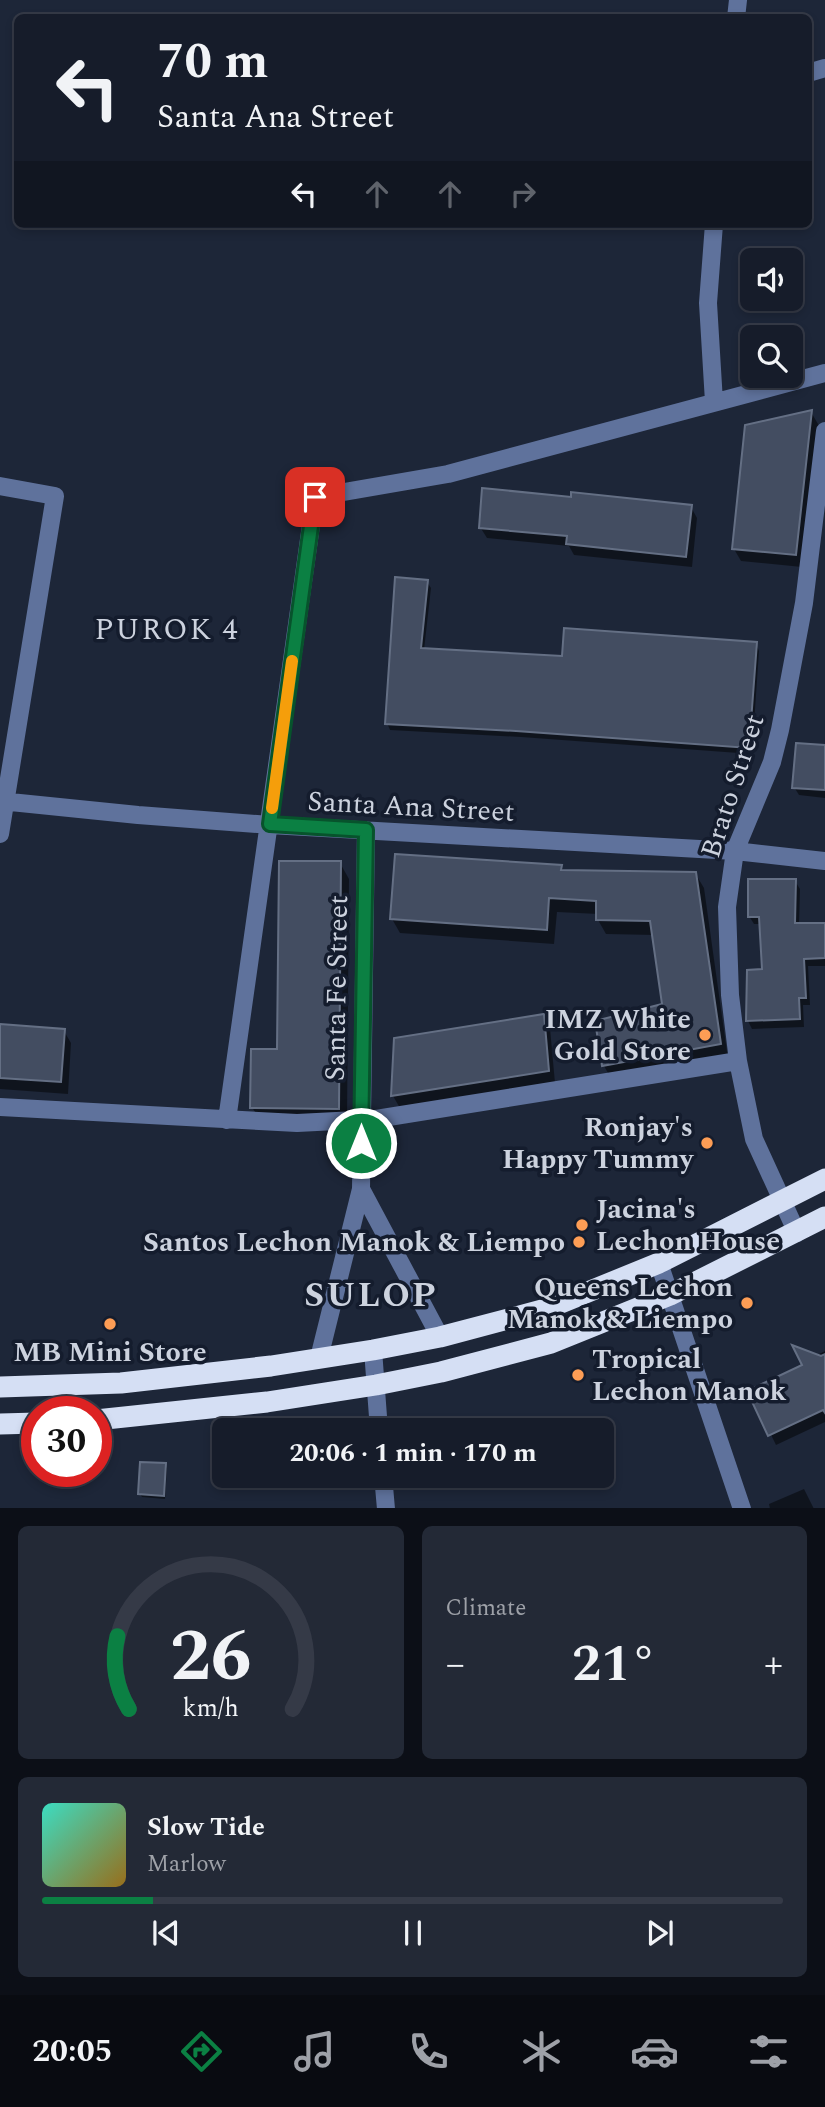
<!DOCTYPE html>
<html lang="en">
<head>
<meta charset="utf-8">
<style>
	:root { --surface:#161c2a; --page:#232936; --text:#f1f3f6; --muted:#9ea1a8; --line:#353a47; --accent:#0b8043 }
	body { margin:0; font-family:Spectral,serif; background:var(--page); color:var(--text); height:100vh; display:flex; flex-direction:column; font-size:26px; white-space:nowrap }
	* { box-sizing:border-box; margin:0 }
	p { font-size:23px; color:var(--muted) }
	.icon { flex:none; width:38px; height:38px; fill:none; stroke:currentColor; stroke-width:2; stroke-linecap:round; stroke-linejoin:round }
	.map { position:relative; height:1508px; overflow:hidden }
	.details { display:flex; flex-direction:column; gap:18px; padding:18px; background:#0c0f17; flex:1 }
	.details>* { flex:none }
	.guide { position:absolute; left:14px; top:14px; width:798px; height:214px; border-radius:10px; box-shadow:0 4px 10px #0003,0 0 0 2px var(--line); background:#161c2a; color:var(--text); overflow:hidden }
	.controls { position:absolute; left:740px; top:248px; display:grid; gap:14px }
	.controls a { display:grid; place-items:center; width:63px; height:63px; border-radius:10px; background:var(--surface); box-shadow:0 4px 10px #0003,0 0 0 2px var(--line); font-size:35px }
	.speed { position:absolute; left:21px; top:1396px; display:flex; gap:14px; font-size:35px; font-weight:700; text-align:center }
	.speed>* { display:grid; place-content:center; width:91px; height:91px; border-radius:50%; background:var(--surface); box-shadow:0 4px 10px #0003,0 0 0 2px var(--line); line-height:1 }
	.speed .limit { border:10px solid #d22; background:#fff; color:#111 }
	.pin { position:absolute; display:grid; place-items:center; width:60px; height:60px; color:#fff; margin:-30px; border-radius:14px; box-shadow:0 4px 10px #0006 }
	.me { position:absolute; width:77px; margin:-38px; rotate:0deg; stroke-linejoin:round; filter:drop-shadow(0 0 5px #0008) }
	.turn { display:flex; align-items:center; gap:24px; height:147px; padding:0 28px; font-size:32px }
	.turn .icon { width:91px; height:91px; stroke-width:2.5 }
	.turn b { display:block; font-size:49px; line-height:60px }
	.lanes { display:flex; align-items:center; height:66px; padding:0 28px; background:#0003; justify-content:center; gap:35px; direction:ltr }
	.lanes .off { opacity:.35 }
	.big { font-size:52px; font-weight:700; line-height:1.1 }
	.details .card { flex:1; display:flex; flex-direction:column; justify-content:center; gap:10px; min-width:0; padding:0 24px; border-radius:10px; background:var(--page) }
	.details .dial { align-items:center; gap:0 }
	.dial svg { height:182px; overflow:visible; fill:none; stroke:var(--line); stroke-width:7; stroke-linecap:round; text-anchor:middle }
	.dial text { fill:var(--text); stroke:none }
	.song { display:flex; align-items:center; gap:21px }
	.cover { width:84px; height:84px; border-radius:10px; background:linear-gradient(135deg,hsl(170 70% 55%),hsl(40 70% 35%)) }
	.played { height:7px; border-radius:4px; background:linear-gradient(90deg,var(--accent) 15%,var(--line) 15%) }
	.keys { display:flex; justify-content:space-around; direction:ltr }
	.heat { display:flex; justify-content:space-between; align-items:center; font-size:38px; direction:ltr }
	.details .tiles { flex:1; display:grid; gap:18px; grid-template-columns:1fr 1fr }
	.card:last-child { grid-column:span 2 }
	.trip { position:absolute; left:212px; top:1418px; width:402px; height:70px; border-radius:10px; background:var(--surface); box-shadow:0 4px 10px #0003,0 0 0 2px var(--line); font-weight:700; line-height:70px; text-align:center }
	.tabs { display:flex; height:112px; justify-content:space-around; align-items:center; background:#090b11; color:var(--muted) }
	.tabs .icon { width:49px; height:49px }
	.tabs .on { color:var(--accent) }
	.tabs b { font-size:32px; color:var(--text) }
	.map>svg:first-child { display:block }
	.shadow { fill:#0007 }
	.building { fill:#434d61; stroke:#646f84; stroke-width:2 }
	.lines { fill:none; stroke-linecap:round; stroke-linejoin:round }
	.minor { stroke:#5f729c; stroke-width:18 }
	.highway { stroke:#d5dff4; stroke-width:21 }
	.route-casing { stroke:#07532c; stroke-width:18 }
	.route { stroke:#0b8043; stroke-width:12 }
	.slow { stroke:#f59e0b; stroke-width:12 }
	.poi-dot { fill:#fd9d55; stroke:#141c2d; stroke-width:2.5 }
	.labels { text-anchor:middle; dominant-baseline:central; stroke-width:7; stroke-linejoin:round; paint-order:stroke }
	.street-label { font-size:28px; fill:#ccd2de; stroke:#141c2d }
	.poi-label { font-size:28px; font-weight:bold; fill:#ccd2de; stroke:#141c2d; text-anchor:end }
	.neighbourhood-label { font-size:30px; letter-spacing:2px; fill:#ccd2de; stroke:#141c2d }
	.district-label { font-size:35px; font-weight:bold; letter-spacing:2px; fill:#ccd2de; stroke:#141c2d }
</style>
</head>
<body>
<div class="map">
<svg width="825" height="1509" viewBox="0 0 825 1509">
	<rect width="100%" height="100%" fill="#1d2638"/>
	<path class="shadow" d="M811,412l7,12 -16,143 -61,-6 -7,-12z
		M691,507l6,11 -5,49 -118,-12 -5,-9 -82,-8 -7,-11z
		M427,582l4,6 -7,62 139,7 193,-13 3,7 -7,103 -231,-17 -131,-7 -3,-7z
		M825,747v51l-26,-3 -5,-8z
		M340,863l9,16 -2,245 -86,-1 -9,-16 26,-56z
		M561,866l3,6 131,1 9,15 24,171 -116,21 -8,-14 -7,-43 67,-18 -10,-70 -48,-1 -8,-14v-6l-41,-2 -3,32 -154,-11 -8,-14z
		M795,881l5,8 -1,36 26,-1v42h-17l2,39h-7l1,22 -52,2 -4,-8 15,-51 -2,-46h-7l-5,-8z
		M543,1016l7,12 5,55 -155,25 -7,-12 3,-57z
		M0,1026l64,5 7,12 -3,51 -68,-5z
		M825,1351v71l-49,23 -26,-53 54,-26 11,-10z
		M165,1465l2,3 -2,31 -23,-2 -2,-3z
		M804,1489l10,20h-44l-1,-5z"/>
	<path class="building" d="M812,410l-16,145 -64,-6 13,-124z
		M482,488l89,9v-5l121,13 -6,52 -120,-13 1,-8 -88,-8z
		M395,577l33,3 -7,68 141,8 2,-28 193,14 -8,106 -233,-17 -131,-7z
		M796,743l29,2v45l-33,-2z
		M395,854l167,11 -1,5 135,2 25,172 -119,22 -7,-45 67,-17 -12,-83 -54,-1v-19l-47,-3 -2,32 -157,-11z
		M279,861h62l-2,248 -89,-1 1,-59h26z
		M748,879h48l-1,44h30v35l-21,1 2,39h-7l1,21 -54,2 1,-51 15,-1 -3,-52h-11z
		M544,1014l5,57 -158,25 3,-58z
		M0,1024l65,5 -4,53 -61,-4z
		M792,1345l29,11 4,-2v59l-2,-3 -55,26 -21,-45 55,-26z
		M140,1462l26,1 -2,33 -26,-2z"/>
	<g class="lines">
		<path class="minor" d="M736,18l2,-18
			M808,73l17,-5
			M714,402l-6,-99 6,-79
			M0,486l55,10 -55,338
			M0,801l138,14 132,10 465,26 90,10
			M0,1107l297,16 79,-4 362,-58
			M227,1120l88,-623 133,-23 377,-101
			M361,1189l79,148
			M797,1233l-43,-94 -16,-78 -8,-66 -3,-88 8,-56 37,-89 8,-32 24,-127 21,-172
			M659,1263l83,246
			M373,1350l6,80
			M319,1358l42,-169 5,-359
			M383,1475l3,34"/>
		<path class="highway" d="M0,1387l121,-4 150,-17 102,-16 67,-13 106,-28 113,-46 166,-84
			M96,1420l171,-18 109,-17 65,-13 110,-29 119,-48 155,-78
			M0,1424l37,-1"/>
	</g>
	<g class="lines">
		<g class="route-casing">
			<path id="route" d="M315,497l-45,327 96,6 -5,313"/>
		</g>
		<use href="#route" class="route"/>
		<path class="slow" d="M272,808l20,-147"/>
	</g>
	<g class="poi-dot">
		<circle cx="705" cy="1035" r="7"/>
		<circle cx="707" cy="1143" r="7"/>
		<circle cx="582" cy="1225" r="7"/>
		<circle cx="579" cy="1242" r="7"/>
		<circle cx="747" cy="1303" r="7"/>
		<circle cx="110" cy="1324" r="7"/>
		<circle cx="578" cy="1375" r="7"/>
	</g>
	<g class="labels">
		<g class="street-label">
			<text transform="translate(733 786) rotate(-72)">Brato Street</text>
			<text transform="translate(411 807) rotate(3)">Santa Ana Street</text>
			<text transform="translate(337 988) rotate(-89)">Santa Fe Street</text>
		</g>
		<g class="poi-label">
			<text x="691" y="1019">IMZ White<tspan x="691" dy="32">Gold Store</tspan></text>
			<text x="693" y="1127">Ronjay's<tspan x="693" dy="32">Happy Tummy</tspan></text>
			<text x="596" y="1209" text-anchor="start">Jacina's<tspan x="596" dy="32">Lechon House</tspan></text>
			<text x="565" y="1242">Santos Lechon Manok &amp; Liempo</text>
			<text x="733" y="1287">Queens Lechon<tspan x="733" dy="32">Manok &amp; Liempo</tspan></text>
			<text x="110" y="1352" text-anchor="middle">MB Mini Store</text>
			<text x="592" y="1359" text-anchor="start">Tropical<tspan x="592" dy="32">Lechon Manok</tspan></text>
		</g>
		<g class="neighbourhood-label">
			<text x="167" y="630">PUROK 4</text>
		</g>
		<g class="district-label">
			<text x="371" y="1295">SULOP</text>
		</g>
	</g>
</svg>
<div class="controls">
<a><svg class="icon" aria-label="sound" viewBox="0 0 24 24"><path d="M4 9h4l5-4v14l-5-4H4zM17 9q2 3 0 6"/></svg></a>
<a><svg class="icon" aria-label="search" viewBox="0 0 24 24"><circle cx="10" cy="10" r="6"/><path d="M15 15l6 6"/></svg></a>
</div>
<div class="speed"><div class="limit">30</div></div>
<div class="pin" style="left:315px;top:497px;background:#d93025"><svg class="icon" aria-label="arrive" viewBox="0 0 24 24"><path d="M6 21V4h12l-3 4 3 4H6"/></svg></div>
<svg class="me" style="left:361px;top:1143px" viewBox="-20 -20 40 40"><circle r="17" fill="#0b8043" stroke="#fff" stroke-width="3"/><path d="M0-11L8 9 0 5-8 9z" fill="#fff"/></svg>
<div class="trip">20:06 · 1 min · 170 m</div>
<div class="guide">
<div class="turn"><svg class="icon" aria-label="left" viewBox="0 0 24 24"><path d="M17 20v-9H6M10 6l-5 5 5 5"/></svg><div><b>70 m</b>Santa Ana Street</div></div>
<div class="lanes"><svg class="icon" aria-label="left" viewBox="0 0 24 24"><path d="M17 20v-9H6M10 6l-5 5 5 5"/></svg><svg class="icon off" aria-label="ahead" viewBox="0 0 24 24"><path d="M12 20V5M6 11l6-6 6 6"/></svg><svg class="icon off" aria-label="ahead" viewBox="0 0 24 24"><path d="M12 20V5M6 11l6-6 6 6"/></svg><svg class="icon off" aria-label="right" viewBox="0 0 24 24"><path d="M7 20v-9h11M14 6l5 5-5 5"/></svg></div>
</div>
</div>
<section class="details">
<div class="tiles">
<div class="card dial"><svg viewBox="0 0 100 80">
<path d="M14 69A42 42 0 1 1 86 69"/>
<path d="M14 69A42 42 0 0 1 9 37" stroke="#0b8043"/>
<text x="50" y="56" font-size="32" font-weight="700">26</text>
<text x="50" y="72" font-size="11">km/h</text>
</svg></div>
<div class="card"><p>Climate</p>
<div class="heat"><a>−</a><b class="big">21°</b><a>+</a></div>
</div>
<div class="card">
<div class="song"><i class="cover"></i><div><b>Slow Tide</b><p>Marlow</p></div></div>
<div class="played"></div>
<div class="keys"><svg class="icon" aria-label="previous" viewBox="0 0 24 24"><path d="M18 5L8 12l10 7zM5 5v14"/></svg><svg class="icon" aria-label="pause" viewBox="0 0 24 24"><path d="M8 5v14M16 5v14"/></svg><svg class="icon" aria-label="next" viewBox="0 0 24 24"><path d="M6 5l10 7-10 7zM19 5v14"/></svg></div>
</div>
</div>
</section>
<nav class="tabs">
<b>20:05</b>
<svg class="icon on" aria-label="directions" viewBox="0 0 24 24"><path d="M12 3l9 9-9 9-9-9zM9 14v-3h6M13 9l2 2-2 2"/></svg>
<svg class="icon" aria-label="music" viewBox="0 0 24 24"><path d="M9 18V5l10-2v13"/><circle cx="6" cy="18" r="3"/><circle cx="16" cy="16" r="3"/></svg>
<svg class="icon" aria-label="phone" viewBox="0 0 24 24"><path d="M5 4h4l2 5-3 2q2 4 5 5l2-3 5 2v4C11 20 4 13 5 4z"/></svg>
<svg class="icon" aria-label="climate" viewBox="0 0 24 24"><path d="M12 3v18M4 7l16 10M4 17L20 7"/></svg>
<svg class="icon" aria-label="car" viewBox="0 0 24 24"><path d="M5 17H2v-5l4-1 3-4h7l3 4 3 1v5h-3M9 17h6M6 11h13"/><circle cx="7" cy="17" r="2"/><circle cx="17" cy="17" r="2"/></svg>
<svg class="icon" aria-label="filters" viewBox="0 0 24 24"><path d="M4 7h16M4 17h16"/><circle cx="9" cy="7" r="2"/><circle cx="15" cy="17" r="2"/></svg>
</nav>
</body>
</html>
